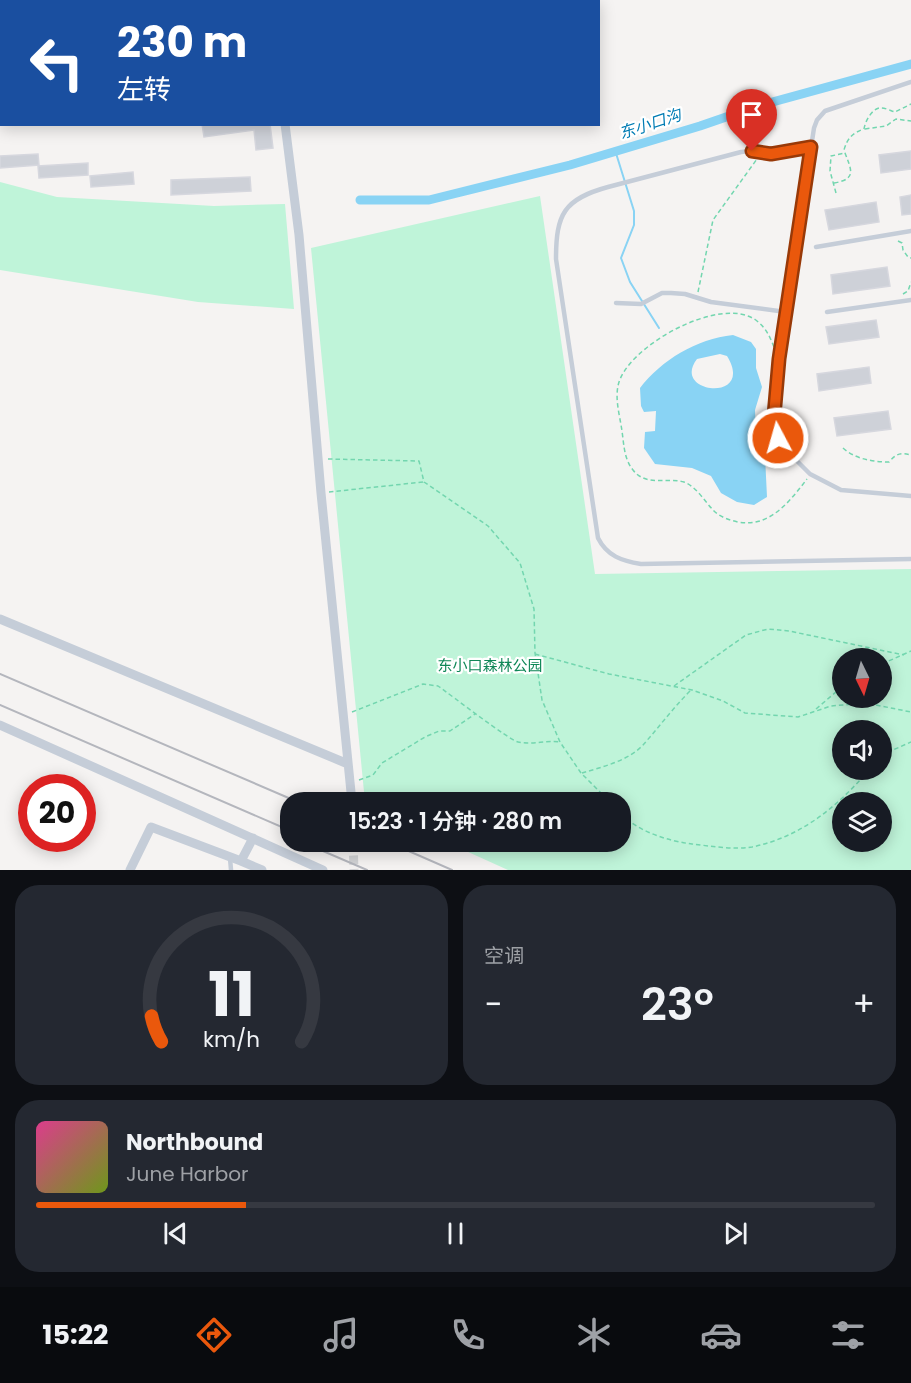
<!DOCTYPE html>
<html lang="zh">
<head>
<meta charset="utf-8">
<style>
	:root { --surface:#171b24; --page:#242831; --text:#f1f3f6; --muted:#9ea1a6; --line:#363941; --accent:#ea580c }
	body { margin:0; font-family:Poppins,"Noto Sans SC",sans-serif; background:var(--page); color:var(--text); height:100vh; display:flex; flex-direction:column; font-size:22px; white-space:nowrap }
	* { box-sizing:border-box; margin:0 }
	p { font-size:20px; color:var(--muted) }
	.icon { flex:none; width:33px; height:33px; fill:none; stroke:currentColor; stroke-width:2; stroke-linecap:round; stroke-linejoin:round }
	.map { position:relative; height:870px; overflow:hidden }
	.sheet { display:flex; flex-direction:column; gap:15px; padding:15px; background:#0d0f14; flex:1 }
	.sheet>* { flex:none }
	.guide { position:absolute; left:0px; top:0px; width:600px; height:126px; box-shadow:0 3px 15px #0003; background:#1a4fa0; color:#fff; overflow:hidden }
	.needle { width:39px; rotate:175deg }
	.tools { position:absolute; left:832px; top:648px; display:grid; gap:12px }
	.tools a { display:grid; place-items:center; width:60px; height:60px; border-radius:50%; background:var(--surface); box-shadow:0 3px 15px #0003; font-size:30px }
	.speed { position:absolute; left:18px; top:774px; display:flex; gap:12px; font-size:30px; font-weight:700; text-align:center }
	.speed>* { display:grid; place-content:center; width:78px; height:78px; border-radius:50%; background:var(--surface); box-shadow:0 3px 15px #0003; line-height:1 }
	.speed .limit { border:9px solid #d22; background:#fff; color:#111 }
	.pin { position:absolute; display:grid; place-items:center; width:51px; height:51px; color:#fff; margin:-62px -26px; border-radius:50% 50% 50% 0; rotate:-45deg; box-shadow:0 0 6px #0007 }
	.pin .icon { rotate:45deg }
	.me { position:absolute; width:66px; margin:-33px; rotate:354deg; stroke-linejoin:round; filter:drop-shadow(0 0 4px #0008) }
	.turn { display:flex; align-items:center; gap:21px; height:126px; padding:0 18px; font-size:27px }
	.turn .icon { width:78px; height:78px; stroke-width:2.5 }
	.turn b { display:block; font-size:42px; line-height:51px }
	.big { font-size:45px; font-weight:600; line-height:1.1 }
	.sheet .widget { flex:1; display:flex; flex-direction:column; justify-content:center; gap:9px; min-width:0; padding:0 21px; border-radius:24px; background:var(--page) }
	.sheet .dial { align-items:center; gap:0 }
	.dial svg { height:156px; overflow:visible; fill:none; stroke:var(--line); stroke-width:7; stroke-linecap:round; text-anchor:middle }
	.dial text { fill:var(--text); stroke:none }
	.song { display:flex; align-items:center; gap:18px }
	.cover { width:72px; height:72px; border-radius:9px; background:linear-gradient(135deg,hsl(330 70% 55%),hsl(80 70% 35%)) }
	.played { height:6px; border-radius:3px; background:linear-gradient(90deg,var(--accent) 25%,var(--line) 25%) }
	.keys { display:flex; justify-content:space-around; direction:ltr }
	.heat { display:flex; justify-content:space-between; align-items:center; font-size:33px; direction:ltr }
	.sheet .tiles { flex:1; display:grid; gap:15px; grid-template-columns:1fr 1fr }
	.widget:last-child { grid-column:span 2 }
	.trip { position:absolute; left:280px; top:792px; width:351px; height:60px; border-radius:24px; background:var(--surface); box-shadow:0 3px 15px #0003; font-weight:600; line-height:60px; text-align:center }
	.tabs { display:flex; height:96px; justify-content:space-around; align-items:center; background:#090b0e; color:var(--muted) }
	.tabs .icon { width:42px; height:42px }
	.tabs .current { color:var(--accent) }
	.tabs b { font-size:27px; color:var(--text) }
	.map>svg:first-child { display:block }
	.green { fill:#bff4d9; fill-rule:evenodd }
	.water { fill:#89d3f4; fill-rule:evenodd }
	.lines { fill:none; stroke-linecap:round; stroke-linejoin:round }
	.stream { stroke:#89d3f4; stroke-width:2 }
	.canal { stroke:#89d3f4; stroke-width:9 }
	.building { fill:#ced1d8; stroke:#d6d7de; stroke-width:1.5 }
	.minor-tunnel { stroke:#d2d3d5; stroke-width:9; stroke-dasharray:9 4.5; stroke-linecap:butt }
	.path { stroke:#73d6af; stroke-width:1.5; stroke-dasharray:4.5 3; stroke-linecap:butt }
	.service { stroke:#c5cdd8; stroke-width:4.5 }
	.minor { stroke:#c5cdd8; stroke-width:9 }
	.rail { stroke:#b4b6bd; stroke-width:2 }
	.route-casing { stroke:#983908; stroke-width:15 }
	.route { stroke:#ea580c; stroke-width:10 }
	.labels { text-anchor:middle; dominant-baseline:central; stroke-width:4.5; stroke-linejoin:round; paint-order:stroke }
	.park-label { font-size:15px; fill:#0f8757; stroke:#fff }
	.water-label { font-size:16px; font-style:italic; fill:#017cb4; stroke:#fff }
</style>
</head>
<body>
<div class="map">
<svg width="911" height="870" viewBox="0 0 911 870">
	<rect width="100%" height="100%" fill="#f5f3f2"/>
	<path class="green" d="M0,182l57,15 157,9 71,-2 9,105 -96,-7 -198,-32z
		M540,196l55,378 316,-5v301h-403l-62,-28h175v-40h-256l-54,-554zM843,658h39v40h-39zM843,730h39v40h-39zM843,802h39v40h-39z"/>
	<path class="water" d="M733,335l18,7 5,7v19l6,19 -7,23 1,25 9,21 2,41 -13,8 -17,-3 -16,-9 -10,-17 -19,-8 -37,-4 -11,-16 1,-16 10,-1 1,-20 -12,1 -3,-6 -1,-18c22,-28 56,-49 93,-53zM720,354l7,2c29,47 -57,38 -30,3z"/>
	<g class="lines">
		<path class="stream" d="M615,150l19,61v14l-13,33 9,24 29,46"/>
		<path class="canal" d="M360,200h69l141,-35 130,-39 58,-20 153,-42"/>
	</g>
	<path class="building" d="M202,124h68l3,24 -17,2 -2,-20 -50,7z
		M911,151v18l-30,4 -2,-18z
		M38,154l1,11 -39,3v-12z
		M88,163v12l-49,3 -1,-12z
		M133,172l1,12 -43,3 -1,-11z
		M250,177l1,14 -80,4v-15z
		M911,195v19l-9,1 -2,-18z
		M876,202l3,20 -50,8 -4,-20z
		M887,267l3,19 -57,8 -2,-19z
		M876,320l3,17 -50,7 -3,-17z
		M869,367l2,16 -52,8 -2,-17z
		M888,411l3,18 -54,7 -3,-18z"/>
	<g class="lines">
		<path class="minor-tunnel" d="M353,842l1,28"/>
		<path class="path" d="M865,129l21,-3 10,-7 15,2
			M834,183c25,-4 16,-15 10,-33 3,-11 8,-17 20,-21 1,-7 7,-19 15,-21 5,-1 12,3 16,4l16,-8
			M836,193l-6,-22 1,-15 14,-3
			M898,241l4,2 1,7 5,7 3,1
			M698,292l15,-72 44,-61
			M903,294l5,-3 3,-9
			M774,347c-4,-10 -8,-19 -17,-26 -35,-28 -132,26 -139,65 -3,14 2,31 4,45 2,14 2,28 11,39 13,17 34,7 51,12 13,5 21,20 30,29 6,6 15,9 24,11 32,6 52,-21 69,-43
			M843,448c12,11 30,14 46,14 7,-8 11,-10 22,-7
			M328,459l91,2 5,21 64,44 32,37 14,46 1,44 7,47 18,42 21,31 29,29
			M329,492l94,-10
			M535,654l74,20 83,16 31,11 22,12 53,4 33,-11 35,-3 45,9
			M882,664l29,-13
			M674,686l72,-51 22,-6 21,2 115,24
			M816,709l27,-23
			M352,712l71,-28 15,2c13,9 71,54 80,56 14,3 28,-2 42,0
			M882,758l11,-8 18,-8
			M582,773c20,-6 46,-12 61,-28 16,-18 30,-37 47,-54
			M359,780l14,-5 9,-12 43,-26 14,-6h11l25,-17
			M621,814c18,18 47,27 71,30 18,2 42,6 60,3 49,-10 85,-40 117,-77"/>
		<path class="service" d="M911,82l-86,29 -8,9 -3,8 -35,231 -5,56 4,23 10,14 22,22 31,16 70,6
			M811,147l-40,7 -19,-3 -11,1 -133,35c-44,12 -52,27 -52,72l42,279c9,18 24,23 43,26l270,-5
			M816,247l95,-16
			M616,303l25,1 21,-11h9l14,1 26,8 75,10
			M827,312l84,-12
			M230,858l1,12"/>
		<path class="minor" d="M269,0v2
			M285,124l14,111 22,258 31,309
			M0,619l348,145
			M0,725l323,145
			M241,861l21,9
			M130,870l21,-43 90,34 12,-23"/>
		<path class="rail" d="M0,674l298,128
			M0,705l291,126
			M302,842l65,28
			M388,842l64,28"/>
	</g>
	<g class="lines">
		<g class="route-casing">
			<path id="route" d="M752,151l19,3 40,-7 -32,212 -5,57 4,22"/>
		</g>
		<use href="#route" class="route"/>
	</g>
	<g class="labels">
		<g class="park-label">
			<text x="490" y="665">东小口森林公园</text>
		</g>
		<g class="water-label">
			<text transform="translate(650 124) rotate(-18)">东小口沟</text>
		</g>
	</g>
</svg>
<div class="tools">
<a><svg class="needle" viewBox="-14 -14 28 28"><path d="M0-13l5 13h-10z" fill="#e53935"/><path d="M0 13l5-13h-10z" fill="#9ea1a6"/></svg></a>
<a><svg class="icon" aria-label="sound" viewBox="0 0 24 24"><path d="M4 9h4l5-4v14l-5-4H4zM17 9q2 3 0 6"/></svg></a>
<a><svg class="icon" aria-label="layers" viewBox="0 0 24 24"><path d="M12 4l9 5-9 5-9-5zM3 14l9 5 9-5"/></svg></a>
</div>
<div class="speed"><div class="limit">20</div></div>
<div class="pin" style="left:752px;top:151px;background:#d93025"><svg class="icon" aria-label="arrive" viewBox="0 0 24 24"><path d="M6 21V4h12l-3 4 3 4H6"/></svg></div>
<svg class="me" style="left:778px;top:438px" viewBox="-20 -20 40 40"><circle r="17" fill="#ea580c" stroke="#fff" stroke-width="3"/><path d="M0-11L8 9 0 5-8 9z" fill="#fff"/></svg>
<div class="trip">15:23 · 1 分钟 · 280 m</div>
<div class="guide">
<div class="turn"><svg class="icon" aria-label="left" viewBox="0 0 24 24"><path d="M17 20v-9H6M10 6l-5 5 5 5"/></svg><div><b>230 m</b>左转</div></div>
</div>
</div>
<section class="sheet">
<div class="tiles">
<div class="widget dial"><svg viewBox="0 0 100 80">
<path d="M14 69A42 42 0 1 1 86 69"/>
<path d="M14 69A42 42 0 0 1 9 56" stroke="#ea580c"/>
<text x="50" y="56" font-size="32" font-weight="700">11</text>
<text x="50" y="72" font-size="11">km/h</text>
</svg></div>
<div class="widget"><p>空调</p>
<div class="heat"><a>−</a><b class="big">23°</b><a>+</a></div>
</div>
<div class="widget">
<div class="song"><i class="cover"></i><div><b>Northbound</b><p>June Harbor</p></div></div>
<div class="played"></div>
<div class="keys"><svg class="icon" aria-label="previous" viewBox="0 0 24 24"><path d="M18 5L8 12l10 7zM5 5v14"/></svg><svg class="icon" aria-label="pause" viewBox="0 0 24 24"><path d="M8 5v14M16 5v14"/></svg><svg class="icon" aria-label="next" viewBox="0 0 24 24"><path d="M6 5l10 7-10 7zM19 5v14"/></svg></div>
</div>
</div>
</section>
<nav class="tabs">
<b>15:22</b>
<svg class="icon current" aria-label="directions" viewBox="0 0 24 24"><path d="M12 3l9 9-9 9-9-9zM9 14v-3h6M13 9l2 2-2 2"/></svg>
<svg class="icon" aria-label="music" viewBox="0 0 24 24"><path d="M9 18V5l10-2v13"/><circle cx="6" cy="18" r="3"/><circle cx="16" cy="16" r="3"/></svg>
<svg class="icon" aria-label="phone" viewBox="0 0 24 24"><path d="M5 4h4l2 5-3 2q2 4 5 5l2-3 5 2v4C11 20 4 13 5 4z"/></svg>
<svg class="icon" aria-label="climate" viewBox="0 0 24 24"><path d="M12 3v18M4 7l16 10M4 17L20 7"/></svg>
<svg class="icon" aria-label="car" viewBox="0 0 24 24"><path d="M5 17H2v-5l4-1 3-4h7l3 4 3 1v5h-3M9 17h6M6 11h13"/><circle cx="7" cy="17" r="2"/><circle cx="17" cy="17" r="2"/></svg>
<svg class="icon" aria-label="filters" viewBox="0 0 24 24"><path d="M4 7h16M4 17h16"/><circle cx="9" cy="7" r="2"/><circle cx="15" cy="17" r="2"/></svg>
</nav>
</body>
</html>
